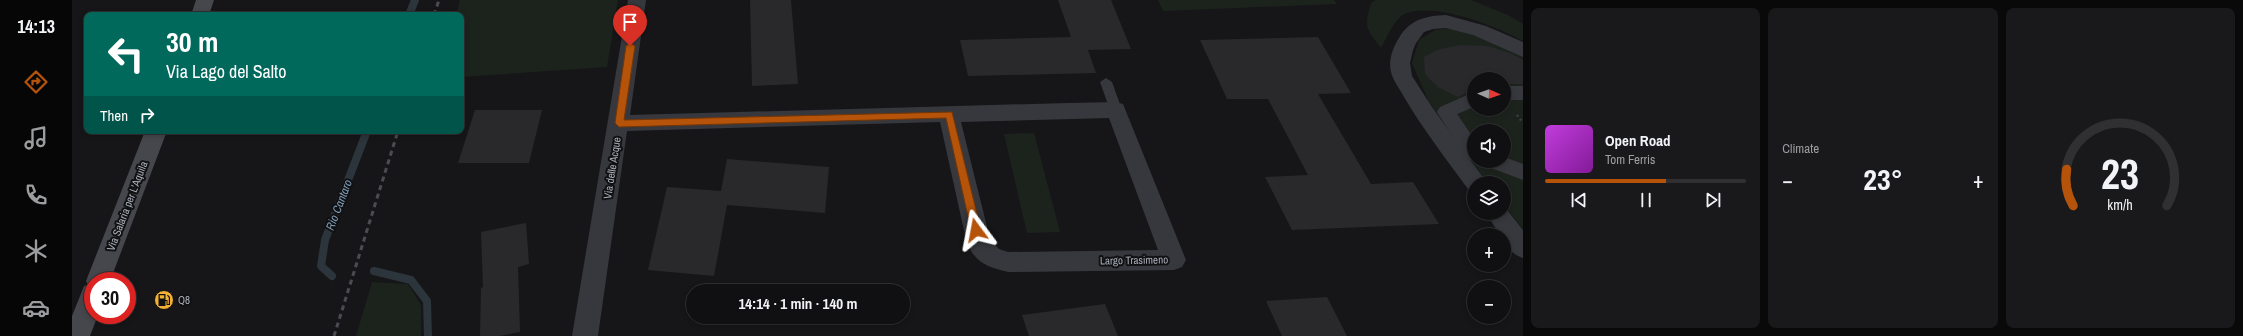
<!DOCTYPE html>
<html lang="en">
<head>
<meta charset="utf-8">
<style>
	:root { --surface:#101012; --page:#19191b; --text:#f1f3f6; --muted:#9c9d9f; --line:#303032; --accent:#b45309 }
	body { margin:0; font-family:"Archivo Narrow",sans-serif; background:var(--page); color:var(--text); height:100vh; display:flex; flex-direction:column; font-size:15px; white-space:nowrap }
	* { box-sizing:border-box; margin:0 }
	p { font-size:13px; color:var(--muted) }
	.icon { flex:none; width:22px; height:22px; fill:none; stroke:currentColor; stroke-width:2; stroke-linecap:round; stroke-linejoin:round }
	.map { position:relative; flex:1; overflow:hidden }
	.panel { display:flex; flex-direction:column; gap:8px; padding:8px; background:#09090a; width:720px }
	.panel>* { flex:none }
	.banner { position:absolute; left:12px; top:12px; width:380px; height:122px; border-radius:8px; box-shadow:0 2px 6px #0003,0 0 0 1px var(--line); background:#00695c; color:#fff; overflow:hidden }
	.needle { width:26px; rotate:92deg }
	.tools { position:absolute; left:1395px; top:72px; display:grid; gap:8px }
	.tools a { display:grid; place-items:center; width:44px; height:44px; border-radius:50%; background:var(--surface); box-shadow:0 2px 6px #0003,0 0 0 1px var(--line); font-size:20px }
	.speed { position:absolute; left:12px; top:272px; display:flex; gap:8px; font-size:20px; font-weight:700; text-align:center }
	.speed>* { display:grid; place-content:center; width:52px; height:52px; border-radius:50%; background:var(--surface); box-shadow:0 2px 6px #0003,0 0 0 1px var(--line); line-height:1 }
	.speed .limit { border:6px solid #d22; background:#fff; color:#111 }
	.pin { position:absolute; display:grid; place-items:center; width:34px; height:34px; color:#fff; margin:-41px -17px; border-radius:50% 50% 50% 0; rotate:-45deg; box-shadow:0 0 4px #0007 }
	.pin .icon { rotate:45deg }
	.me { position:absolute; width:44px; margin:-22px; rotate:347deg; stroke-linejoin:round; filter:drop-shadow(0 0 3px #0008) }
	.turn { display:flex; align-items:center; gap:14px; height:84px; padding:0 16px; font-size:18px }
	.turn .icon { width:52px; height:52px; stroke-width:2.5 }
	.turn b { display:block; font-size:28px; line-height:34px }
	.then { display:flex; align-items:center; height:38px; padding:0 16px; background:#0003; gap:8px; font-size:15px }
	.big { font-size:30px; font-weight:800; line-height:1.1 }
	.panel .tile { flex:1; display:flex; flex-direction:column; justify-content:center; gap:6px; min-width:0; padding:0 14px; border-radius:8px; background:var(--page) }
	.panel .dial { align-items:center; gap:0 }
	.dial svg { height:104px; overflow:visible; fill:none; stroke:var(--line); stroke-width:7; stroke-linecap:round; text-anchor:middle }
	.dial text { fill:var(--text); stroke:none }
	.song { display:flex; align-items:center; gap:12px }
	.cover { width:48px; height:48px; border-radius:6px; background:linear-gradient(135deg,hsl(290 70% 55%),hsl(290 70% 35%)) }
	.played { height:4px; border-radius:2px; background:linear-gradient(90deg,var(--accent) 60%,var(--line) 60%) }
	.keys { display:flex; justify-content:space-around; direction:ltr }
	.heat { display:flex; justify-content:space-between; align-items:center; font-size:22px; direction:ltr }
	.panel .tiles { flex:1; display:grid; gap:8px; grid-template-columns:repeat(3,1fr) }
	.trip { position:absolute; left:614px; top:284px; width:224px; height:40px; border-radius:20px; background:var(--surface); box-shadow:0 2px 6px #0003,0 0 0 1px var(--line); font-weight:800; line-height:40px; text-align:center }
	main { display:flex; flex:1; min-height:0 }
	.dock { display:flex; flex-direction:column; width:72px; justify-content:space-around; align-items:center; background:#060607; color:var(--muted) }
	.dock .icon { width:28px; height:28px }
	.dock .on { color:var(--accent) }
	.dock b { font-size:18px; color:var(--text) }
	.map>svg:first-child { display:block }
	.green { fill:#1c231d; fill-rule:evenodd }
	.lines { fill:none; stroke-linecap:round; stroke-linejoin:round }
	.stream { stroke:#2c353c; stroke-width:8 }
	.building { fill:#29292c }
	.path { stroke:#3d3f44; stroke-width:2.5; stroke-dasharray:2 3; stroke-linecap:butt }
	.service { fill:#37383d; fill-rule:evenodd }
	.pedestrian { fill:#37383d; fill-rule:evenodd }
	.minor { fill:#37383d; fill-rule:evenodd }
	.secondary { fill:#45474d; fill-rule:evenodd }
	.rail { stroke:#4a4c52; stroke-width:3; stroke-dasharray:5 4; stroke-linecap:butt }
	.route { fill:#b45309; stroke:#753606 }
	.labels { text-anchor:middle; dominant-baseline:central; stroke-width:4; stroke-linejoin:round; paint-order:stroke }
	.street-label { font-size:11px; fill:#a8adb8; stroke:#111113 }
	.poi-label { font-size:11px; fill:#a8adb8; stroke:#111113; text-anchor:start }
	.water-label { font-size:12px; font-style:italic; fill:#7f9bb3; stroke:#111113 }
</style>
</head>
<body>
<main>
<nav class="dock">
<b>14:13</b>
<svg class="icon on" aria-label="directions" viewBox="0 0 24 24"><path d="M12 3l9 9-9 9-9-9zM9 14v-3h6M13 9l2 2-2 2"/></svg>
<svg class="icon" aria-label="music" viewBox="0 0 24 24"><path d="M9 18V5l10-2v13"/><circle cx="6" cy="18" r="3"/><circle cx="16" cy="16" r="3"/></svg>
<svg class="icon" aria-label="phone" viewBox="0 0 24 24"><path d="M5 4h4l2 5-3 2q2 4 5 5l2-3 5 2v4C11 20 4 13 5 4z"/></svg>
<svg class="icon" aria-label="climate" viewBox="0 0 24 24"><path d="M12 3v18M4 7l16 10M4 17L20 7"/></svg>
<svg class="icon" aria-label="car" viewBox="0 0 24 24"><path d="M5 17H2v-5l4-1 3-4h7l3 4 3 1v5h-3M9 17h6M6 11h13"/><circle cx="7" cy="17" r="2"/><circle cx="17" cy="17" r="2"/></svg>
</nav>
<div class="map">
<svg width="1451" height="336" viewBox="0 0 1451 336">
	<rect width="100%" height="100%" fill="#161618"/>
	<path class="green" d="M388,0h158l-11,67 -146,10v-62h-5z
		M1086,0h176l3,4 -174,7z
		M1304,0h95l37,15 15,9v17c-27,-15 -91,-41 -121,-26 -10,9 -15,22 -21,33 -15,-20 -17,-20 -10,-45z
		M1378,28l22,4 51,23v174l-19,-24v-22h-17l-58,-81 -17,-39 7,-23 16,-10zM1402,79h30v30h-30zM1402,131h30v30h-30z
		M962,133l26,99 -33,1 -23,-99z
		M300,282l36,2 13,21v31h-65z"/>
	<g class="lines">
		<path class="stream" d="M337,15l6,-15
			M302,271l37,9 16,21 1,35
			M260,276l-11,-10 4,-26 42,-109"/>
	</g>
	<path class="building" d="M678,0h41l7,84 -46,2z
		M986,0h53l20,49 -43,1 8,23 -128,3 -8,-36 111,-3z
		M1246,37l33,56 -33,1 53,90 42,-2 26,42 -147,6 -27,-53 43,-2 -40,-76h-41l-27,-59z
		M1388,45l28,1 24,8 11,6v24h-19v-5h-30v9l-16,9 -20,-10 -13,-13 -1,-17 13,-7z
		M403,110h67l-13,53h-71z
		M655,159l102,8 -4,46 -98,-8 -13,71 -66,-6 19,-83 54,4z
		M454,223l3,41 -11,3 2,65 -21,4h-19l1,-48 2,-1 -2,-55z
		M1255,297l20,39h-65l-16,-35z
		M1033,304l13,32h-89l-7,-21z"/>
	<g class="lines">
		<path class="path" d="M1445,115l6,8"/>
		<path class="service" d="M1034,78l6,4 10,28 -2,3h-8l-2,-3 -10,-28z"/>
		<path class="pedestrian" d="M1432,86h19v14h-19z
			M1402,92v15l-17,7 17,25v22l-7,-2 -30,-47 3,-5z
			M1432,157l19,7v16l-37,-14 -2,-5h20z"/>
		<path class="minor" d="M556,0h18l-16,115 438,-12 48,-1 7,2 63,156 -4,7 -8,3 -166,2c-20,-5 -31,-8 -41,-28l-27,-122 -313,9 -29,205h-26zM1037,118l49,132 -150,2 -9,-3 -9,-10 -29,-117z
			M1374,15l40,11 37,16v15l-50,-22 -27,-7 -13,1 -9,3 -8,11 -3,7 -3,13 2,13 20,31 55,76h-13v8l-6,-2c-22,-30 -45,-60 -64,-92 -4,-8 -11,-16 -13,-25 -3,-11 2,-25 8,-34 11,-19 27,-22 47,-23z
			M1432,206l19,24v28c-10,-3 -19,-12 -19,-23h-4l-14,-22h18z"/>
		<path class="secondary" d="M124,0h18l-5,15h-18z
			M73,131h22l-57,150h-17v34h5l-8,21h-18v-20l12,-30 4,-1 -2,-4z"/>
		<path class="rail" d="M362,15l5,-15
			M262,336l64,-205"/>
	</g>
	<path class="route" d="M558,43l5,3 -11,74 328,-8 29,118 -2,3 -3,1 -5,-4 -25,-112 -327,9 -4,-4 11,-77z"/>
	<defs>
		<g id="fuel-disc" transform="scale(1)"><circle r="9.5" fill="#f2b134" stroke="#111113"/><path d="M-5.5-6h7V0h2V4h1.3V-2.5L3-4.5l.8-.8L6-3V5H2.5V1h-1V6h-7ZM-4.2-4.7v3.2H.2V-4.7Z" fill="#111"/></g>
	</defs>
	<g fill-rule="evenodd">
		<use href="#fuel-disc" x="92" y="300"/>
	</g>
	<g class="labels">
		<g class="street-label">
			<text transform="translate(540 168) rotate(-81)">Via delle Acque</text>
			<text transform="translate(55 206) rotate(-69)">Via Salaria per L'Aquila</text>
			<text transform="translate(1062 260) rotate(-1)">Largo Trasimeno</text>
		</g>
		<g class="poi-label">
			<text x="106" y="300">Q8</text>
		</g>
		<g class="water-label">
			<text transform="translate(267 205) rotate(-69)">Rio Cantaro</text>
		</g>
	</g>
</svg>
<div class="tools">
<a><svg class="needle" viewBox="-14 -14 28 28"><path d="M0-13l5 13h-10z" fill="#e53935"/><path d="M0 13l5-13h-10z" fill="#9c9d9f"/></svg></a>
<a><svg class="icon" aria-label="sound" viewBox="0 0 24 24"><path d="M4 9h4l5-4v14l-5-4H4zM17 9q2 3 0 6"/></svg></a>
<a><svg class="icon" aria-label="layers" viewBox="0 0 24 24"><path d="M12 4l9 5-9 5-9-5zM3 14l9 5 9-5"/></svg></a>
<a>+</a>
<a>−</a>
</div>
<div class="speed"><div class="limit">30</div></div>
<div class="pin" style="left:558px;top:46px;background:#d93025"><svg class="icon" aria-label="arrive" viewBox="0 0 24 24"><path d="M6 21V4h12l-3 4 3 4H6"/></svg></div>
<svg class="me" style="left:904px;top:230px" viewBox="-20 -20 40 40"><path d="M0-17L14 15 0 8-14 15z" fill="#b45309" stroke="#fff" stroke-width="4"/></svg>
<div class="trip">14:14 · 1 min · 140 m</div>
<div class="banner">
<div class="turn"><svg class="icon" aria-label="left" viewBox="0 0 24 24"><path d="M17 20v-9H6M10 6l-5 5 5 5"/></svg><div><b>30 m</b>Via Lago del Salto</div></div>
<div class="then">Then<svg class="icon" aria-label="right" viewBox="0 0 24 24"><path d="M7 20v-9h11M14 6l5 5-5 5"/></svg></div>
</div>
</div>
<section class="panel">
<div class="tiles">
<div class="tile">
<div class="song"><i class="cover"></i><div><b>Open Road</b><p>Tom Ferris</p></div></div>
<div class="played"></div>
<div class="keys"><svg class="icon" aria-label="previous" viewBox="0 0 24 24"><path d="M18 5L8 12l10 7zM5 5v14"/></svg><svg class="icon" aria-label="pause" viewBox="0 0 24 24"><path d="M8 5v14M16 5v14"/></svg><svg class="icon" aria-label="next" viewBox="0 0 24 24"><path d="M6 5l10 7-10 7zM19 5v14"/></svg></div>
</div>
<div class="tile"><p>Climate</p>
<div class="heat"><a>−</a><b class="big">23°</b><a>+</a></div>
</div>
<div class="tile dial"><svg viewBox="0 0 100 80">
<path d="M14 69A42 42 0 1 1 86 69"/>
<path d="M14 69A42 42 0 0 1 9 41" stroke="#b45309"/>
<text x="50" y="56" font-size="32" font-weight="700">23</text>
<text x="50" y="72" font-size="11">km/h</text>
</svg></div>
</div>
</section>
</main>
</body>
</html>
